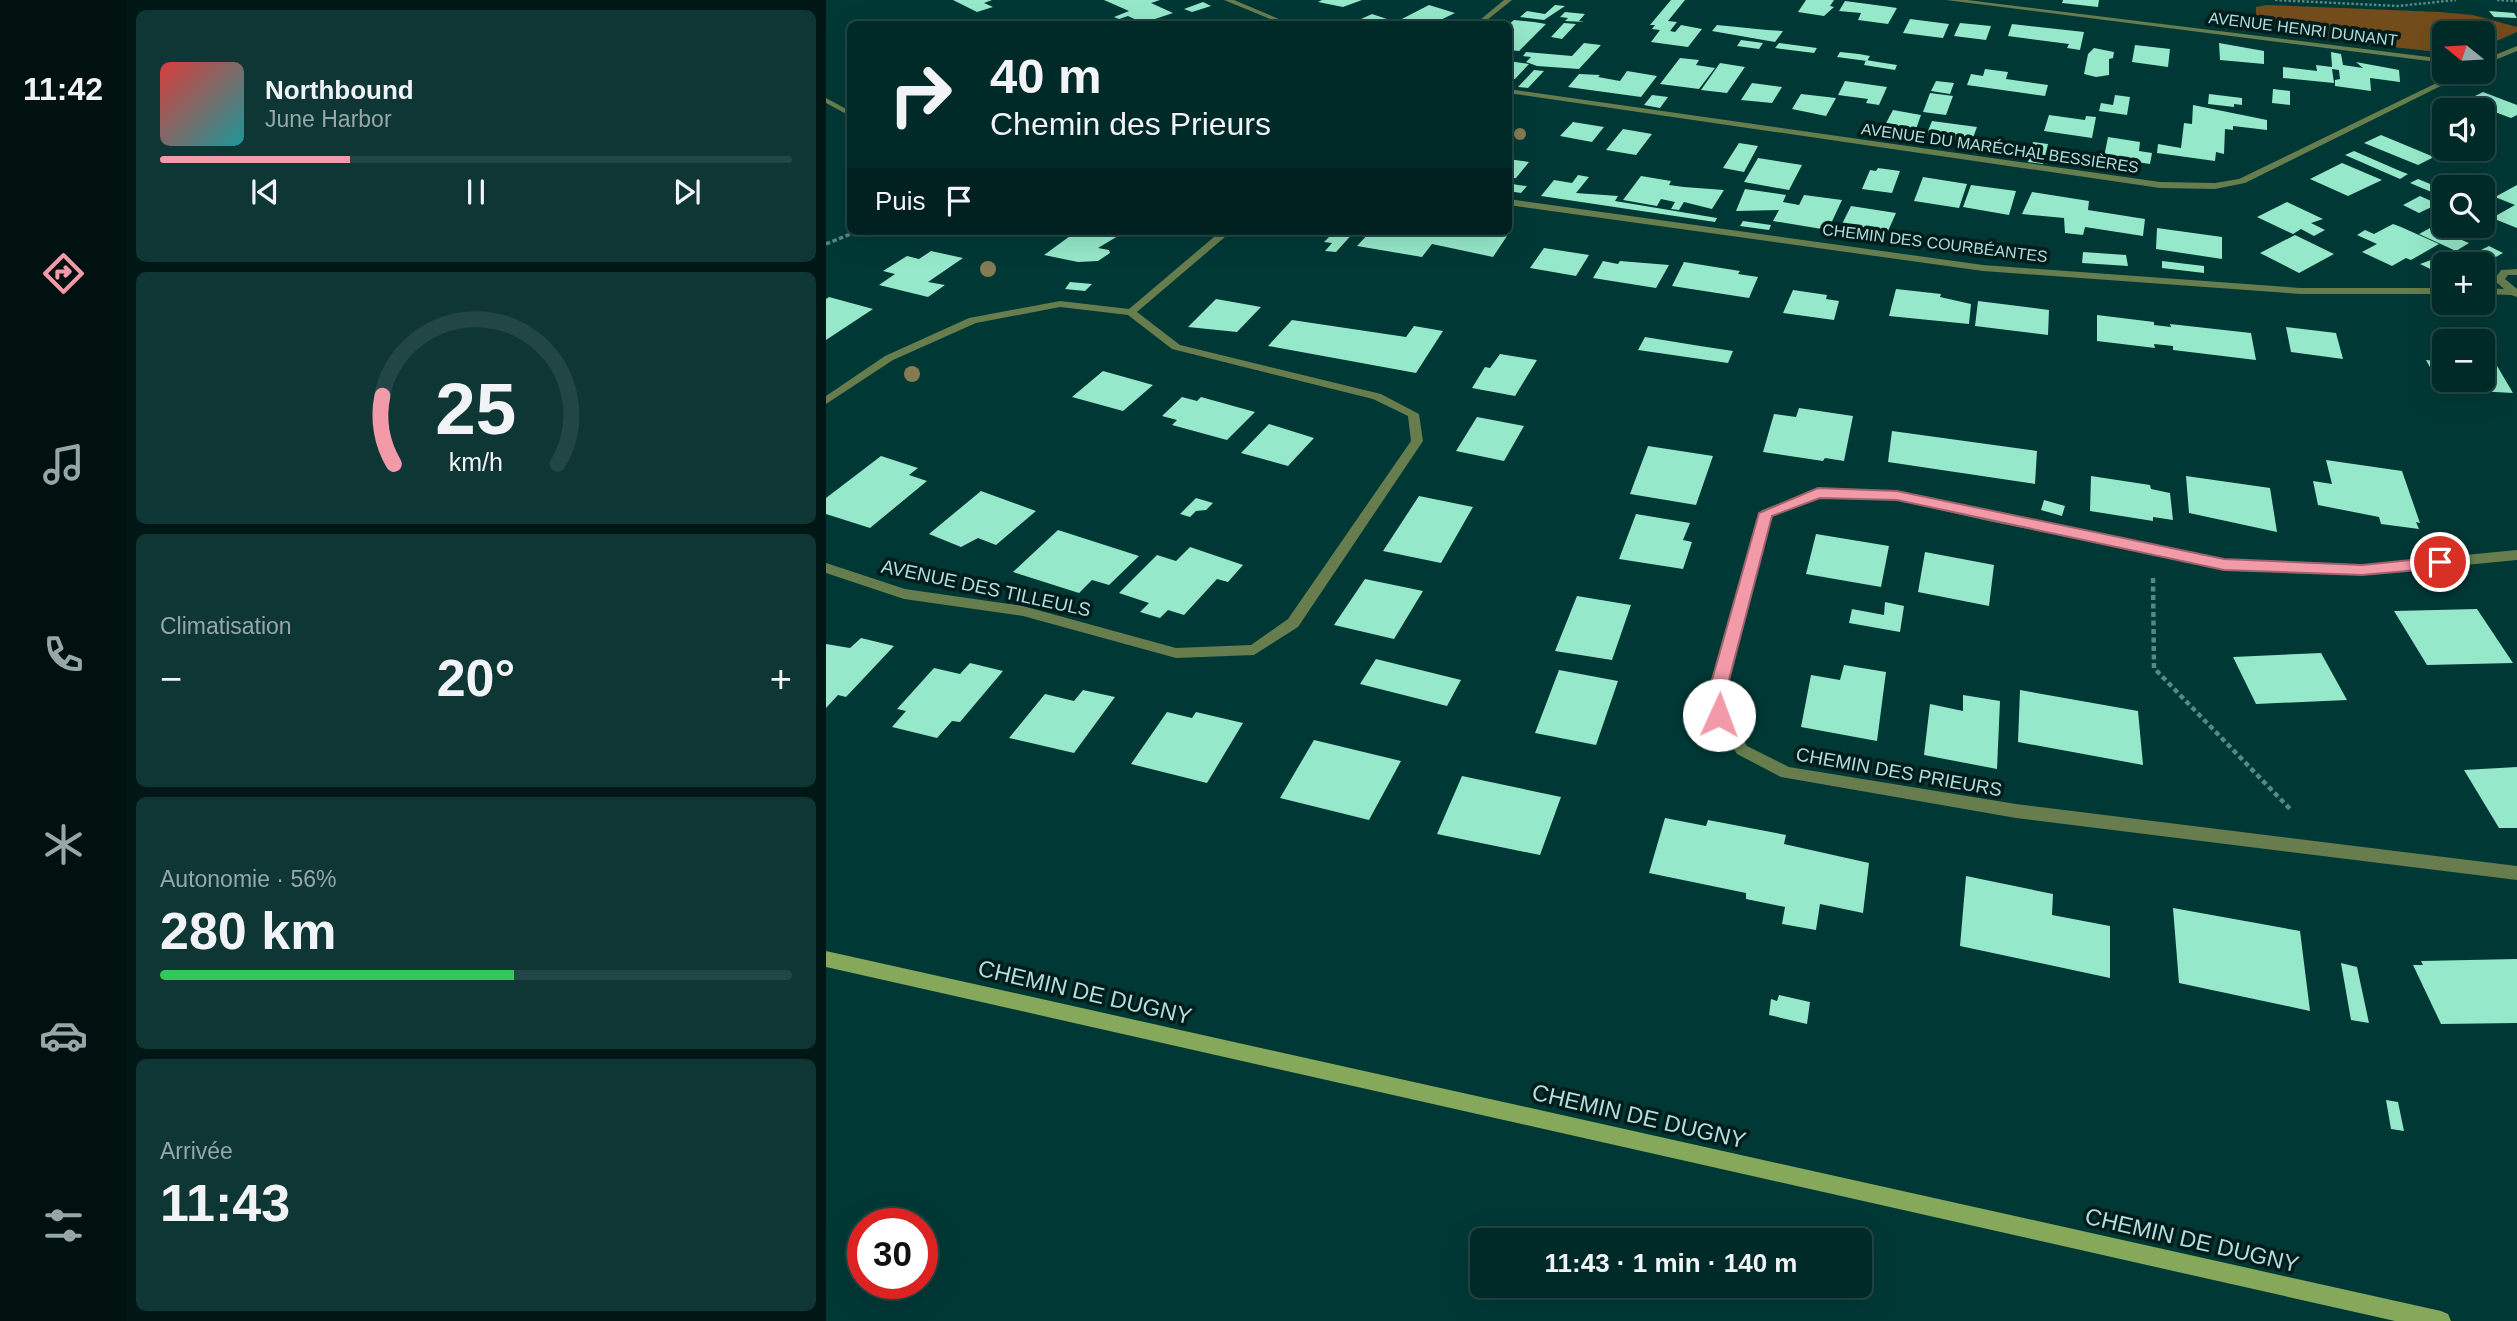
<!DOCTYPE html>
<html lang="fr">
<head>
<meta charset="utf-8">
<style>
	:root { --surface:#002a28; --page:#0e3634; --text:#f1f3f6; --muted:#95a7a8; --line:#224645; --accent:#f39aa9 }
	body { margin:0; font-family:Arial,sans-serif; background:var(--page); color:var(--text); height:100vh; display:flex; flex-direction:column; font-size:26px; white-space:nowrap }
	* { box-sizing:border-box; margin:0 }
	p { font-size:23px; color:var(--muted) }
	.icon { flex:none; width:38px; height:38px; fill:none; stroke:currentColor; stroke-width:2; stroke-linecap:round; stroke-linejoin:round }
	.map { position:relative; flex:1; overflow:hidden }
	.details { display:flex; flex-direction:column; gap:10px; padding:10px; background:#001716; width:700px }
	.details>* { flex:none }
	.hud { position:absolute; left:21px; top:21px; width:665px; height:214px; border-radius:10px; box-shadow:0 7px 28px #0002,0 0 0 2px var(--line); background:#002a28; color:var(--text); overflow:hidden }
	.needle { width:46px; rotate:288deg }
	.fabs { position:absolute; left:1606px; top:21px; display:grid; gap:14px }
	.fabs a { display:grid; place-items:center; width:63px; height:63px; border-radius:10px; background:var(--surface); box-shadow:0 7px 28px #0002,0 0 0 2px var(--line); font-size:35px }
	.speed { position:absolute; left:21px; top:1208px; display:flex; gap:14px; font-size:35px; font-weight:700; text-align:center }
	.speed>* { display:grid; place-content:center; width:91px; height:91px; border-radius:50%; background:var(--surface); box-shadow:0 7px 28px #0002,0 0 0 2px var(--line); line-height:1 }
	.speed .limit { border:10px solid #d22; background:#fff; color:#111 }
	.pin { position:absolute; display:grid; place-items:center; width:60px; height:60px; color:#fff; margin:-30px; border:4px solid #fff; border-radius:50%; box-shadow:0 2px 7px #0007 }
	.me { position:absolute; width:77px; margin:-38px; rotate:2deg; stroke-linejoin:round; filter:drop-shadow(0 0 5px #0008) }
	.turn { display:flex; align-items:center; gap:24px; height:147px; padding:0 28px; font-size:32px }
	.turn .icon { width:91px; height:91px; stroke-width:2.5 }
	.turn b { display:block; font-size:49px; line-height:60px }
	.then { display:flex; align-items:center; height:66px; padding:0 28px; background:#0003; gap:14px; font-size:26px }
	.big { font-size:52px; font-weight:800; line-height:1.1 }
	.details .card { flex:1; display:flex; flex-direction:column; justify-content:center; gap:10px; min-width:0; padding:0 24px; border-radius:10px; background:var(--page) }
	.details .dial { align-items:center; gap:0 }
	.dial svg { height:182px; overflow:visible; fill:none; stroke:var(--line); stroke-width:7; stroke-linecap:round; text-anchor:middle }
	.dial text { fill:var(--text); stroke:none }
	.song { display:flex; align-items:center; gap:21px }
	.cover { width:84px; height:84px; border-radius:10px; background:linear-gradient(135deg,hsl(0 70% 55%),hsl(180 70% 35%)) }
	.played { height:7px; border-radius:4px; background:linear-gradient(90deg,var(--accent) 30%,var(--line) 30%) }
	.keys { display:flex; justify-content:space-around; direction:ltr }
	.heat { display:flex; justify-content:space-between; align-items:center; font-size:38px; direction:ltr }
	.charge { height:10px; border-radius:5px; background:linear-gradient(90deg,#34c759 56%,var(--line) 0) }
	.trip { position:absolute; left:644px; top:1228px; width:402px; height:70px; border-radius:10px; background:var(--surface); box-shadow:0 7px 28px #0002,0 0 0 2px var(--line); font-weight:800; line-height:70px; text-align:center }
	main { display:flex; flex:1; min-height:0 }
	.tab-bar { display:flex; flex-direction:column; width:126px; justify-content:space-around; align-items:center; background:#001110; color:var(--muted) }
	.tab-bar .icon { width:49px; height:49px }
	.tab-bar .current { color:var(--accent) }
	.tab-bar b { font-size:32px; color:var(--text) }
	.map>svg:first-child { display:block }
	.green { fill:#734c1c }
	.building { fill:#96e8ca }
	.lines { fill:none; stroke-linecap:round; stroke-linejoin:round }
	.path-far2 { stroke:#568884; stroke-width:2.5; stroke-dasharray:2.5 2; stroke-linecap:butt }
	.path-far1 { stroke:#568884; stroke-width:3.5; stroke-dasharray:4.5 2.5; stroke-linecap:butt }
	.path { stroke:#568884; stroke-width:4.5; stroke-dasharray:5 3.5; stroke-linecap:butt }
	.street { fill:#677d4e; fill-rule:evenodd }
	.secondary { fill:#85a85b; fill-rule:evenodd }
	.tree { fill:#857c53 }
	.route { fill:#f39aa9; stroke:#9e646e; stroke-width:2 }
	.labels { text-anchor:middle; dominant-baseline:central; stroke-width:7; stroke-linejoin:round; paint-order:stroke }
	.far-street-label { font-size:16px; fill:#b3deda; stroke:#001d1b }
	.street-label { font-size:19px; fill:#b3deda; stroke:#001d1b }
	.near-street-label { font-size:23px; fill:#b3deda; stroke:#001d1b }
</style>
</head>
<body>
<main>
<nav class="tab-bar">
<b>11:42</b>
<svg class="icon current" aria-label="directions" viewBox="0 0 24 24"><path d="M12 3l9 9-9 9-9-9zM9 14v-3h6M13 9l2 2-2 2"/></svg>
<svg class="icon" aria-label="music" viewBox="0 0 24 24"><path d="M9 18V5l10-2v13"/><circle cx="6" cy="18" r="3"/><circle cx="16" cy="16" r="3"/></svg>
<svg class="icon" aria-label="phone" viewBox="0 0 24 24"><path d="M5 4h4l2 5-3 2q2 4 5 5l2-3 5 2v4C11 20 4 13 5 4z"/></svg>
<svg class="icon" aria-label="climate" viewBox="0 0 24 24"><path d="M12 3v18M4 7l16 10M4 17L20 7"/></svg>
<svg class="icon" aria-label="car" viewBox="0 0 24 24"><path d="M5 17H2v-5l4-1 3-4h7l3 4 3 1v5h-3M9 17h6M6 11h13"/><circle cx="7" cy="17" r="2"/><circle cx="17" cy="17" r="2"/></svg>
<svg class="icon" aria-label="filters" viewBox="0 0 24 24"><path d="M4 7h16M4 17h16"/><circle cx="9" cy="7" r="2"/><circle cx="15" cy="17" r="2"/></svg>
</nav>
<section class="details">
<div class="card">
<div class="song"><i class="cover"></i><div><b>Northbound</b><p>June Harbor</p></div></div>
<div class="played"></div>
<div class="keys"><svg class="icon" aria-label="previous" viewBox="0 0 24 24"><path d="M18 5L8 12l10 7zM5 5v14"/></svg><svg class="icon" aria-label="pause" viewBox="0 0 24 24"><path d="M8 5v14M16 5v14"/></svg><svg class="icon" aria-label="next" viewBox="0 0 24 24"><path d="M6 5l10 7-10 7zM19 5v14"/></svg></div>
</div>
<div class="card dial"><svg viewBox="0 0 100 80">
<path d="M14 69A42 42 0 1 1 86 69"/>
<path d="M14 69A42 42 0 0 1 9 39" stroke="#f39aa9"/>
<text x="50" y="56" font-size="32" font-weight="700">25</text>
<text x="50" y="72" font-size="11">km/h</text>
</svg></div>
<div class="card"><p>Climatisation</p>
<div class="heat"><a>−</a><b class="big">20°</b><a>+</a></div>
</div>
<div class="card"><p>Autonomie · 56%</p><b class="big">280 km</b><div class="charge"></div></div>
<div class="card"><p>Arrivée</p><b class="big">11:43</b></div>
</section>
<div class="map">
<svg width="1691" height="1321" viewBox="0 0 1691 1321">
	<rect width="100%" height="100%" fill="#003835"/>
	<path class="green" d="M1441,5l173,7 33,3 44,12v5l-34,15v-14h-38v20l-189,-22v-24z"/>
	<path class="building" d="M127,0h39l-8,3 9,4 -16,5z
		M278,0h56l-9,3 22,10 -30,10 -15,-7 -9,3 -5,-2 15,-6z
		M496,0h40l-19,7 -25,-5z
		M845,0h14l-17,21 9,1 -7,9 5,1 6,-7 21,4 -14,18 -37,-5 9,-12 -8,-1 3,-4h-5z
		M980,0h28l-4,6 4,1 -10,9 -26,-4z
		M1237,0h36l-1,7 -36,-4z
		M1019,1l38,5 14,2 -9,16 -30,-4 3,-7 -22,-2z
		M377,2l8,4 -19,6 -8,-3z
		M603,5l26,8 -23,11 -38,-1z
		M729,5l10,1 -21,14 -24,-3 7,-6 18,3z
		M1663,11l25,2 3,5 -23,-1z
		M739,12l20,2 -6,7 6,1 -20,-1 3,-3 -8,-1z
		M546,14l15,5 -9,4 3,1h-31z
		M1084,19l39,5 -6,14 -40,-5z
		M688,20l20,2 12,2 -27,27 -11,-1v-25z
		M738,23l12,1 -14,15 -11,-2z
		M1134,23l31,3 -5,14 -32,-4z
		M1186,24l72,8 -4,18 -13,-2 2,-4 -61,-8z
		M891,25l50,5 16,1 -8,11 -63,-11z
		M915,40l22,3 -4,6 -22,-3z
		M758,43l17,2 -22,24 -42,-3 -11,-4 5,-5 -8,-1 3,-4 46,4z
		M953,43l38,5 -3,5 -39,-5z
		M1393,43l45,8v13l-44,-4z
		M1309,45l35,4 -2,18 -36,-5z
		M1268,48l20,4 -1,6 -4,1v16l-13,2 -12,-3 4,-20z
		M1014,52l19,2 11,2 -3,5 -30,-4z
		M1505,52l10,2 2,11 20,3 -7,-6 43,8 1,12 -30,-4 1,13 -36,-5v-6l5,-1 -1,-9 -7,-1 2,14 -51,-5v-11l34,4 -1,-6 16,2z
		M854,58l19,2 -3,5 19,3 -16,21 -39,-5z
		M1040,60l12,2 19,3 -2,5 -31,-5z
		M682,61l21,3 -14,15 -7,-1z
		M894,63l25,4 -18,26 -26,-3z
		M1159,69l23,3 -2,7 42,6 -3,11 -78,-11 4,-11 12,2z
		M708,70l10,1 -16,17 -10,-1z
		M801,71l30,5 -16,21 -73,-10 11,-13 21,1 -2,2 22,4z
		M1019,81l42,6 -8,18 -13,-2 2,-4 -30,-4z
		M1110,81l18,2 -4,11 -19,-3z
		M926,83l30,4 -10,16 -31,-3z
		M1447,89l17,2v14l-18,-2z
		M1657,92l34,13v10l-6,3 -46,-17z
		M1104,93l23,3 -7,19 -23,-3z
		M975,94l35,4 -10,18 -34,-7z
		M1383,94l33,4v7l-8,-1v3l-26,-3z
		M826,95l16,2 -8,11 -16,-3z
		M1289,95l15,2 -3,18 -28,-4 2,-8 12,2z
		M1634,101l23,8 12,5 -12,6v-10h-38v4l-8,-3z
		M1367,105l74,15v10l-34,-4v4l-8,-1 -1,25 -8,-2 -1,9 -58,-8 1,-9 23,4 3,-25 8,1z
		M1067,110l28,5 -5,14 -31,-4z
		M1223,115l36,5 1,-4 10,1 -4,21 -48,-7z
		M1106,121l45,6 -6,16 -45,-7z
		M747,122l31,5 -12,15 -32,-6z
		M797,129l29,5 -16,21 -30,-5z
		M1555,135l53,22 -16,8 -54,-22z
		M1282,137l32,5 -1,9 13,2 -2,11 -46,-7z
		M1207,142l15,2 -5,20 -15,-2z
		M913,143l19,3 -14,26 -21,-4z
		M1528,151l46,20 8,3 -8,5 -55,-24z
		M932,158l44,7 -13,25 -45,-8z
		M682,159l21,3 -13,16 -8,1z
		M1516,163l40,17 -34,16 -38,-17z
		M1052,168l22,3 -8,22 -30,-4 8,-19 6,1z
		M752,175l11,2 -13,16 42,3 -3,5 102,17 -2,4 -174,-26 13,-16 18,3z
		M815,176l30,5 -2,4 15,2 40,3 -12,19 -28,-7 -5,8 -8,-1 4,-7 -14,-3 -4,7 -34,-6z
		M1097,177l44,7 -8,24 -45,-7z
		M1592,179l27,11v4l-4,2 -31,-13z
		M682,183l10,2 9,1 -6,7 -13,-2z
		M1145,185l45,6 -7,24 -46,-8z
		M1691,185v43l-25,-10 23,-13 -20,-8z
		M919,189l41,6 -3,7 16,3 5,-10 38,5 -14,30 -55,-9 6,-11 -43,1z
		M1206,192l57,9 -1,9 57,9 -2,17 -58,-9 -2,8 -18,-2 -1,-15 -42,-4z
		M1594,196l18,8 -19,9 -16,-8z
		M1461,202l36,17 -12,4 14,7 -11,6 -13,-7 -8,5 -36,-17z
		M1025,206l45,7 -8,18 -46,-7z
		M1619,220v6l20,3 -13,7 17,7 -13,8 -37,-17z
		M917,221l28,4 -2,5 -29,-4z
		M1567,224l8,3 38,17 -28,16 -5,-2 -14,8 -30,-14 15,-8 -20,-9 8,-5 9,4z
		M1331,228l65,9v22l-66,-10z
		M251,231h37l9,2 -25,15 11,2 1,3 -12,8 -20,1 -34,-7z
		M509,231h20l-19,21 -11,-1 7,-8 -8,-1z
		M545,231h100l36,5 -14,21 -61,-13 -10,13 -65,-11z
		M1469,235l39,19 -35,19 -39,-20z
		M1663,246l14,7 -18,10 -16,-7z
		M718,248l45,7 -13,21 -46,-8z
		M105,251l32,7 -35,24 17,3 -17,12 -49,-12 16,-11 -12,-3 24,-15 12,3z
		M1257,252l43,3 2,11 -46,-3z
		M1638,256l20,8h-39v12l-25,-12 19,-7 11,5z
		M777,261l15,3 2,-3 49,4 -13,23 -63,-10z
		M1336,261l42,5v7l-42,-5z
		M858,262l56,9 -2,3 20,3 -9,21 -77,-12z
		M244,282l22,2 -7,7 -20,-2z
		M1070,289l45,5 -1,3 31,7 -2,20 -80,-8z
		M967,290l34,5 -1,4 13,2 -5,19 -51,-7z
		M3,297l44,12 -47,31v-41z
		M390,299l45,8 -24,25 -49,-5z
		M1152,301l71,9 -1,25 -73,-9z
		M1271,315l57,7v3l17,2 -1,-3 81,9 5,27 -83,-10v-4l-19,-2 1,4 -58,-7z
		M466,320l114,17 8,-11 29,5 -27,42 -148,-27z
		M1460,327l50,6 7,26 -52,-7z
		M819,337l55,9 33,5 -5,12 -90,-13z
		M674,354l37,6 -22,36 -43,-8 13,-21 5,1z
		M1657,359h10l20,34 -71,-4 -16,-29 19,2v18h38z
		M277,371l50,14 -30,26 -51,-14z
		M356,397l15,4 4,-4 54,15 -28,28 -55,-15 5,-5 -15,-4z
		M973,408l54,8 -9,45 -19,-3 -2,3 -60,-9 11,-38 22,3z
		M651,417l47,9 -20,35 -48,-10z
		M443,424l45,14 -26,28 -47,-13z
		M1066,431l145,20 -2,33 -147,-22z
		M822,446l65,10 -17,49 -66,-11z
		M55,456l37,12 -9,7 18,6 -57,47 -44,-14v-16z
		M1500,460l76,11 18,52 -4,-1 3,7 -38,-5 -2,-7 -61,-12 -5,-24 19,3z
		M1265,476l59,9 1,4 19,4 3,27 -20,-3v4l-63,-10z
		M1360,476l84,12 7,44 -88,-19z
		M155,491l55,20 -40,34 -18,-7 -17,9 -32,-13z
		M593,496l54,11 -32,56 -58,-12z
		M370,498l17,5 -7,7 -10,1 -6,6 -10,-3z
		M1218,500l21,6 -3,10 -21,-6z
		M810,514l54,9 -7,17 9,2 -9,27 -64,-10z
		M232,530l81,26 -30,29 -17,-5 -13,13 -66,-21z
		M990,534l73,12 -8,41 -75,-13z
		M364,547l53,18 -15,17 -11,-3 -33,36 -16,-5 -8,8 -20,-6 9,-9 -30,-10 38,-38 19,6z
		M1099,552l69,13 -5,41 -71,-14z
		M539,579l58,12 -29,48 -60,-14z
		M751,596l54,9 -19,55 -57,-9z
		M1059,602l19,4 -4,26 -51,-9 3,-14 32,6z
		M1651,609l36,54 -86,2 -33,-54z
		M35,638l33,8 -48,51 -8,-2 -12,13v-64l24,4z
		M1495,653l26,47 -91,4 -23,-47z
		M550,659l85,21 -14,26 -87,-22z
		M144,663l33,8 -43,51 -8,-1 -15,17 -45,-11 14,-16 -9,-2 37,-41 26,6z
		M1018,665l42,7 -9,69 -76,-14 10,-52 29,5z
		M733,670l59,11 -22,64 -61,-12z
		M257,690l32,7 -41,56 -65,-15 36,-44 29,7z
		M1194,690l118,21 5,54 -125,-23z
		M1137,695l37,6 -3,68 -73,-14 6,-51 33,7z
		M341,712l25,6 4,-6 47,11 -36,60 -76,-19z
		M488,740l87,21 -32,59 -89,-22z
		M1691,767v61h-18l-35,-58z
		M636,776l99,21 -21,58 -103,-21z
		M839,818l41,8 2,-6 78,15 -2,9 85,19 -6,50 -43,-9 -4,26 -34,-6 3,-17 -39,-8v-6l-97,-20z
		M1140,876l87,18 -1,21 58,11v52l-150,-32z
		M1347,908l127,23 10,80 -131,-28z
		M1691,959v64l-76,1 -28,-59h10l-2,-4z
		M1515,963l16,4 12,56 -18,-3z
		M953,995l31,7 -3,22 -38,-9 2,-16 6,2z
		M1560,1100l12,2 6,29 -13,-2z"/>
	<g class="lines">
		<path class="path-far2" d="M1449,0l123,6 58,-6
			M1671,0l20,1"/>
		<path class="path-far1" d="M0,244l32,-13"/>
		<path class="path" d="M1327,578l1,90 138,143"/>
		<path class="street" d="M398,0h10l57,24h-9z
			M678,0h8l-30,24h-7z
			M1120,0h21l478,59v4z
			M1691,46v5l-34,14v-5z
			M1633,72h10l-224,111 -30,6 -55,-1 -652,-95v-4l652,93 55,1 24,-4z
			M0,98l24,13v5l-24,-13z
			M682,199l475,66 318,23h144v6h-144l-318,-23 -475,-66z
			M395,231h11l-95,81 43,33 201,49 38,20 4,27 -125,186 -44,28 -78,3 -153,-42 -119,-17 -78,-26v-10l79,26 118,17 153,42 75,-3 37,-26 123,-178 -3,-25 -35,-17 -201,-50 -44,-34 -68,-8 -84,16 -83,37 -67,44v-8l59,-40 84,-38 91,-17 69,8z
			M1691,269v6h-9l-3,4 12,10v8l-6,-2 -28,-1v-6l21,1 -10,-9 7,-10z
			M992,489l79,3 91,21 236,46 138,6 155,-15v10l-155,15 -138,-6 -236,-48 -91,-21 -78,-3 -47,19 -45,164 -1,34 21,32 42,21 227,37 501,62v14l-501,-62 -235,-41 -44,-23 -25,-39 1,-35 47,-167 2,-3z"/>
		<path class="secondary" d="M0,951l1615,360 7,3 3,7h-56l-1569,-354z"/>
	</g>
	<g class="tree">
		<circle cx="694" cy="134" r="6"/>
		<circle cx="162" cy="269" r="8"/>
		<circle cx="86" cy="374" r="8"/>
	</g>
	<path class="route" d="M992,488l79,3 327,68 138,6 78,-8 7,5 -7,6 -78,7 -138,-5 -327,-70 -77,-2 -48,18 -43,164 -2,35 -8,7 -6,-2 -1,-40 47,-167z"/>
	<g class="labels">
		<g class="far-street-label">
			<text transform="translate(1477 29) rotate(7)">AVENUE HENRI DUNANT</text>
			<text transform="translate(1174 148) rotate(8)">AVENUE DU MARÉCHAL BESSIÈRES</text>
			<text transform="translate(1109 243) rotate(7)">CHEMIN DES COURBÉANTES</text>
		</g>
		<g class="street-label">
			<text transform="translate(160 588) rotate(12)">AVENUE DES TILLEULS</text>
			<text transform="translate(1073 772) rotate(10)">CHEMIN DES PRIEURS</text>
		</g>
		<g class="near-street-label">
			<text transform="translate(259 992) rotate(13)">CHEMIN DE DUGNY</text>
			<text transform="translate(813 1116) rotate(13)">CHEMIN DE DUGNY</text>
			<text transform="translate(1366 1240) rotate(13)">CHEMIN DE DUGNY</text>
		</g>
	</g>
</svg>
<div class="fabs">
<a><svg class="needle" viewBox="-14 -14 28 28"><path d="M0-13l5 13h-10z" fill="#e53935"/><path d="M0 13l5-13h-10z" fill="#95a7a8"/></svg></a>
<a><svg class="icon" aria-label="sound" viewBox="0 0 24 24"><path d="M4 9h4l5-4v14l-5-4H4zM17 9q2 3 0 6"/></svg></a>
<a><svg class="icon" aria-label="search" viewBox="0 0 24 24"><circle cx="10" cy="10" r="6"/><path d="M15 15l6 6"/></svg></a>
<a>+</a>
<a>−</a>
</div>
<div class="speed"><div class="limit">30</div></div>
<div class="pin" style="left:1614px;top:562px;background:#d93025"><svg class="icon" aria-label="arrive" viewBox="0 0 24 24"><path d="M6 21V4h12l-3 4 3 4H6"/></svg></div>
<svg class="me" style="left:893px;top:715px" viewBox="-20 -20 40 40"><circle r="19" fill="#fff"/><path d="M0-13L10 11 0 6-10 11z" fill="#f39aa9"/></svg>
<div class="trip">11:43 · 1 min · 140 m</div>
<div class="hud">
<div class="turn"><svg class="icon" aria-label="right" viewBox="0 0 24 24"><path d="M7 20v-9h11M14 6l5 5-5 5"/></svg><div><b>40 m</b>Chemin des Prieurs</div></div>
<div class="then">Puis<svg class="icon" aria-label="arrive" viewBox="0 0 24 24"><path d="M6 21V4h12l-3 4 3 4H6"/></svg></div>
</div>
</div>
</main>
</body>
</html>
